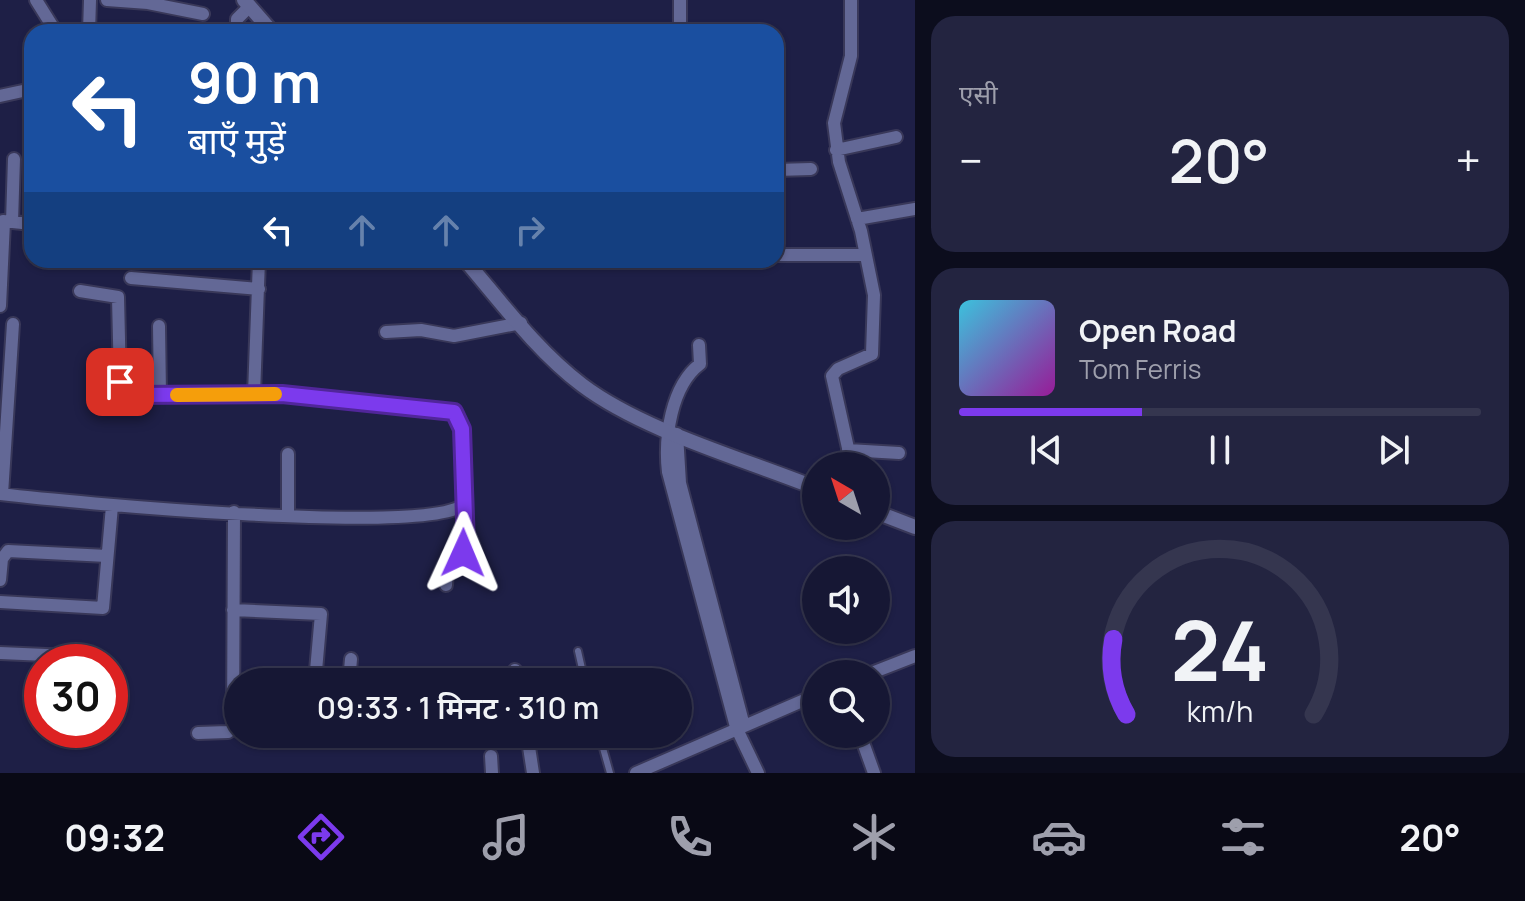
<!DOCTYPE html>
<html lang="hi">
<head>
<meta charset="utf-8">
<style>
	:root { --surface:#161734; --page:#232440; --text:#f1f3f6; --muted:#9e9fac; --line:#35364f; --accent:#7c3aed }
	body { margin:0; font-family:Manrope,"Noto Sans Devanagari",sans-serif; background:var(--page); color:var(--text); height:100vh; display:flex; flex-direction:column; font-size:30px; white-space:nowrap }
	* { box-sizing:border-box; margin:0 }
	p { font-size:26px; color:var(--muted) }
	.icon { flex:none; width:44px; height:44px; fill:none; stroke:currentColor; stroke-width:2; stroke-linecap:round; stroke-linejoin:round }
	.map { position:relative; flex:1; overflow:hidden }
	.side { display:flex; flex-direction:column; gap:16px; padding:16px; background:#0c0d1d; width:610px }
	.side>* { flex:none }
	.guide { position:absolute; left:24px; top:24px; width:760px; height:244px; border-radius:24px; box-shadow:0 2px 6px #0004,0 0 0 2px var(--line); background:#1a4fa0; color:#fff; overflow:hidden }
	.needle { width:52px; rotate:321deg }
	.tools { position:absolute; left:802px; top:452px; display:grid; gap:16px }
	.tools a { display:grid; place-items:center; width:88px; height:88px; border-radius:50%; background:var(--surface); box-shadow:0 2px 6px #0004,0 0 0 2px var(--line); font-size:40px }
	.speed { position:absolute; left:24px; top:644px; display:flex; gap:16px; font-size:40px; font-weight:700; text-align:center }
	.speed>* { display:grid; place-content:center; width:104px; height:104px; border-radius:50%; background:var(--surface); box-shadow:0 2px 6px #0004,0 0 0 2px var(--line); line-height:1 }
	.speed .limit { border:12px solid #d22; background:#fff; color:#111 }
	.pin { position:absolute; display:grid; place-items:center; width:68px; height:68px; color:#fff; margin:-34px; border-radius:16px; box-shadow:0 4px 12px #0006 }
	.me { position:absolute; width:88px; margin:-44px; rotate:1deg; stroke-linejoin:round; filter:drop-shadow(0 0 6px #0008) }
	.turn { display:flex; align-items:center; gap:28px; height:168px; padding:0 32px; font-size:36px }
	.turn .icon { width:104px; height:104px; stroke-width:2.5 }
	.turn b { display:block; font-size:56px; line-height:68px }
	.lanes { display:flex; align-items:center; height:76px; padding:0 32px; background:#0003; justify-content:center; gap:40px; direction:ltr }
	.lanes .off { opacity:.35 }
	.big { font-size:60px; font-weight:600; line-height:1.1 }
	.side .card { flex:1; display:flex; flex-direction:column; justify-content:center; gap:12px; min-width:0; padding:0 28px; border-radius:24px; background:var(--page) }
	.side .dial { align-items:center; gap:0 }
	.dial svg { height:208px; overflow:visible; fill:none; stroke:var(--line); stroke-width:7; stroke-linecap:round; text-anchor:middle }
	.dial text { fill:var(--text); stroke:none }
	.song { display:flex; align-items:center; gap:24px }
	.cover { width:96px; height:96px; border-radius:12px; background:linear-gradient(135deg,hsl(190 70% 55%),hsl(300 70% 35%)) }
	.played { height:8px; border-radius:4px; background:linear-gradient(90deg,var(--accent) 35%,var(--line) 35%) }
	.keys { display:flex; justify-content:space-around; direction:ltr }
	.heat { display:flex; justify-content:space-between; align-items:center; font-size:44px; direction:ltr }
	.trip { position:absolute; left:224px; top:668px; width:468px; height:80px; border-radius:40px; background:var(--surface); box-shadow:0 2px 6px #0004,0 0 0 2px var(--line); font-weight:600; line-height:80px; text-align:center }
	.tab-bar { display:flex; height:128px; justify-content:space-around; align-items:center; background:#090915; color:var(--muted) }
	.tab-bar .icon { width:56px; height:56px }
	.tab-bar .current { color:var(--accent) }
	.tab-bar b { font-size:36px; color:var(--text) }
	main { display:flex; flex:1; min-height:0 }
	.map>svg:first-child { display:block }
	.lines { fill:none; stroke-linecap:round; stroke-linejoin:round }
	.service-casing { stroke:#393859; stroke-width:10 }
	.minor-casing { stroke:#393859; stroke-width:16 }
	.tertiary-casing { stroke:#393859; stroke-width:18 }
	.service { stroke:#636896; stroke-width:6 }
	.minor { stroke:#636896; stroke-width:12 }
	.tertiary { stroke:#636896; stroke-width:14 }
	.route-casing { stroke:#51269a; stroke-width:20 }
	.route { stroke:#7c3aed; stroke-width:14 }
	.slow { stroke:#f59e0b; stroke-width:14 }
</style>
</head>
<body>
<main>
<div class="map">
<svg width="915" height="773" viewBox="0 0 915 773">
	<rect width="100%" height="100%" fill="#1e1f46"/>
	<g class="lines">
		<g class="service-casing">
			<path id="service" d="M578,651l7,31
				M599,734l11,39"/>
		</g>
		<g class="minor-casing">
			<path id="minor" d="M36,0l20,32
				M107,0l41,3 55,11
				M851,0v56l-17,67 5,39 22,69 13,64 -2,59 -34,15 -6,7 20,90
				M89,32l1,-32
				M237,32v-13l13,-13
				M680,32v-32
				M0,96l32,-7
				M836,150l60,-13
				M776,170l35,-1
				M857,219l58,-10
				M3,221l29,3
				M12,222l2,-63
				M776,255h90
				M131,278l128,11
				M0,306l4,-84
				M159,326l1,69
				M386,332l35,-2 33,6 67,-13
				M699,345l1,19c-29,22 -36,74 -32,108l68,255 22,46
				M254,394l5,-134
				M677,434l3,49 63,239
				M848,450l51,3
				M288,454v60
				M0,494c67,8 424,42 463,11l-1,-76 -8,-17 -172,-18h-157l-5,-12 -2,-85 -38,-6
				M2,494l11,-170
				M0,580l2,-21 6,-8 99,5
				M446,585l2,-29 18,-6 -3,-45
				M0,602l103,6 9,-102
				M233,610l88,4 -6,68
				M0,653l92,4
				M515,670l2,12
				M869,674l46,-18
				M349,682l2,-23
				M198,733l30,-1 5,-4 1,-216
				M527,734l6,39
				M860,734l14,39
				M491,756l1,17
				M636,773l180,-78"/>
		</g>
		<g class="tertiary-casing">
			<path id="tertiary" d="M244,0l28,32
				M465,260c36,42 72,91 117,125 61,46 162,74 234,103
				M876,512l39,15"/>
		</g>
		<use href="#service" class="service"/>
		<use href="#minor" class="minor"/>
		<use href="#tertiary" class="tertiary"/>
	</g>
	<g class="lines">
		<g class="route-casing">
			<path id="route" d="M120,382l2,10 8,3 152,-1 172,18 8,17 4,118 -3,6"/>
		</g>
		<use href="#route" class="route"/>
		<path class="slow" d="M177,395l98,-1"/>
	</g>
</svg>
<div class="tools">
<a><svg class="needle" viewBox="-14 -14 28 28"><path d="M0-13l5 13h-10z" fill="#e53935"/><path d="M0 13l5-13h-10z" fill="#9e9fac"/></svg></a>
<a><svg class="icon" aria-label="sound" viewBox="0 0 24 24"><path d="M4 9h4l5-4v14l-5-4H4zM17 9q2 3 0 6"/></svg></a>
<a><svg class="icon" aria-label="search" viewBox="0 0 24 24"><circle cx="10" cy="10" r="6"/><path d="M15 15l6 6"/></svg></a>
</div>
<div class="speed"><div class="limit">30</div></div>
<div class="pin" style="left:120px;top:382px;background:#d93025"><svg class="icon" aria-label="arrive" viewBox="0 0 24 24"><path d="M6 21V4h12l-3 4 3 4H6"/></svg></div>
<svg class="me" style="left:463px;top:553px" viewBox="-20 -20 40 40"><path d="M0-17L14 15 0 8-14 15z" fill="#7c3aed" stroke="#fff" stroke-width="4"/></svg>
<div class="trip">09:33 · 1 मिनट · 310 m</div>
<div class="guide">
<div class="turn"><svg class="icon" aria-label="left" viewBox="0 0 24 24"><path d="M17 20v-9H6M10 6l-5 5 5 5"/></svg><div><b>90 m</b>बाएँ मुड़ें</div></div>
<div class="lanes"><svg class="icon" aria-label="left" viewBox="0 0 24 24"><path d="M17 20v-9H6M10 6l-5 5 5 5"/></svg><svg class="icon off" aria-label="ahead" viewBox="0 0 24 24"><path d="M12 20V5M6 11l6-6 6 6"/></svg><svg class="icon off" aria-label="ahead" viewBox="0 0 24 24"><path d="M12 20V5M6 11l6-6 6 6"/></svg><svg class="icon off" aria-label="right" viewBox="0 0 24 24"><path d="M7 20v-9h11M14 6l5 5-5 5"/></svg></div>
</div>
</div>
<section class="side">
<div class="card"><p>एसी</p>
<div class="heat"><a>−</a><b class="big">20°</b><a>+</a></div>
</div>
<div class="card">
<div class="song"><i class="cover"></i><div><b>Open Road</b><p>Tom Ferris</p></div></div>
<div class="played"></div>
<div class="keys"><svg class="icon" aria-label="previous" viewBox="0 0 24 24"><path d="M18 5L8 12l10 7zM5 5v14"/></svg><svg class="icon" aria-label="pause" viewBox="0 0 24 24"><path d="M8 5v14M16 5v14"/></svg><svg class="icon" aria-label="next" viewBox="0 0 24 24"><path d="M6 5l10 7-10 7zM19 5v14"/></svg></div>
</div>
<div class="card dial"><svg viewBox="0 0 100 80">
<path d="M14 69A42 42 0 1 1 86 69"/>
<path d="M14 69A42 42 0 0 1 9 40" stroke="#7c3aed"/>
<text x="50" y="56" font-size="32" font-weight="700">24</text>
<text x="50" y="72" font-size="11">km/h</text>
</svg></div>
</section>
</main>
<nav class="tab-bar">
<b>09:32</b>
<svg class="icon current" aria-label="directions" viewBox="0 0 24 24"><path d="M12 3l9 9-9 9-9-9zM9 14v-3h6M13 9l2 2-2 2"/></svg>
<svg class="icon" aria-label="music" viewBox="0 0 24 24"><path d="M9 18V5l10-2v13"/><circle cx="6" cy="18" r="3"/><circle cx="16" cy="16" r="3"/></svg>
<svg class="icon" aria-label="phone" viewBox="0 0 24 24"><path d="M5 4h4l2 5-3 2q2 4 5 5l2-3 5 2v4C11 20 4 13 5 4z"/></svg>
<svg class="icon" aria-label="climate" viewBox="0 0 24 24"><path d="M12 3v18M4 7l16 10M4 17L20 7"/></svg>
<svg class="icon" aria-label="car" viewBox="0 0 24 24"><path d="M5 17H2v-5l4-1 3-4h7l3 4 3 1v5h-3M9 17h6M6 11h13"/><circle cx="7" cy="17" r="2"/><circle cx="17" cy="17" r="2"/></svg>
<svg class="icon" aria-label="filters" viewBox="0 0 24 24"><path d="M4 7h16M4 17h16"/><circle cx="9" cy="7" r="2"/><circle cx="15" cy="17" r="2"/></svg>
<b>20°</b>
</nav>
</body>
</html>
